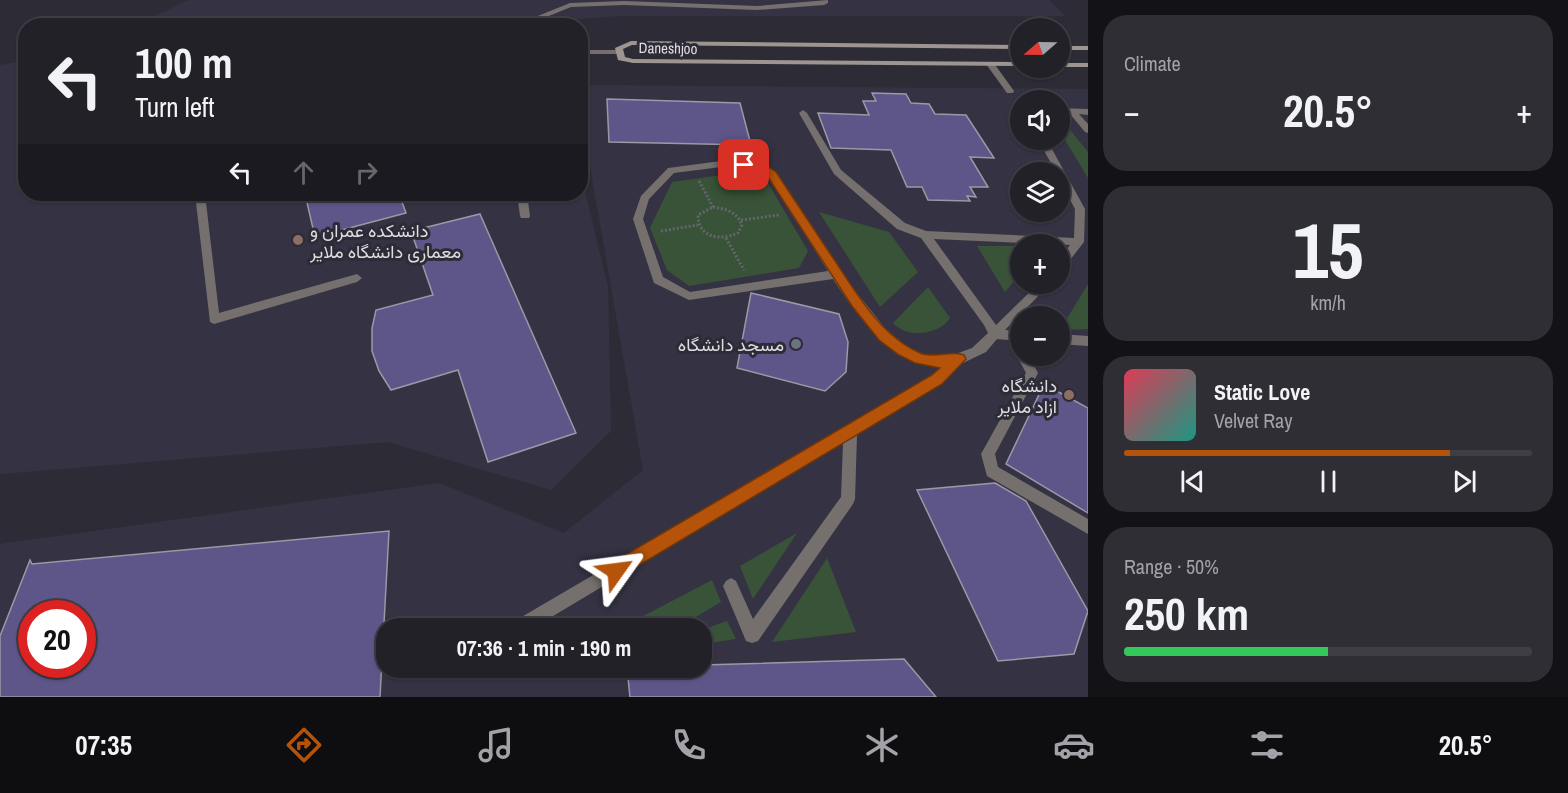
<!DOCTYPE html>
<html lang="en">
<head>
<meta charset="utf-8">
<style>
	:root { --surface:#222128; --page:#2e2e34; --text:#f1f3f6; --muted:#a2a3a8; --line:#3f3e45; --accent:#b45309 }
	body { margin:0; font-family:"Archivo Narrow",Vazirmatn,sans-serif; background:var(--page); color:var(--text); height:100vh; display:flex; flex-direction:column; font-size:22px; white-space:nowrap }
	* { box-sizing:border-box; margin:0 }
	p { font-size:20px; color:var(--muted) }
	.icon { flex:none; width:33px; height:33px; fill:none; stroke:currentColor; stroke-width:2; stroke-linecap:round; stroke-linejoin:round }
	.map { position:relative; flex:1; overflow:hidden }
	.sheet { display:flex; flex-direction:column; gap:15px; padding:15px; background:#131216; width:480px }
	.sheet>* { flex:none }
	.hud { position:absolute; left:18px; top:18px; width:570px; height:183px; border-radius:24px; box-shadow:0 2px 4px #0004,0 0 0 2px var(--line); background:#222128; color:var(--text); overflow:hidden }
	.needle { width:39px; rotate:250deg }
	.fabs { position:absolute; left:1010px; top:18px; display:grid; gap:12px }
	.fabs a { display:grid; place-items:center; width:60px; height:60px; border-radius:50%; background:var(--surface); box-shadow:0 2px 4px #0004,0 0 0 2px var(--line); font-size:30px }
	.speed { position:absolute; left:18px; top:600px; display:flex; gap:12px; font-size:30px; font-weight:700; text-align:center }
	.speed>* { display:grid; place-content:center; width:78px; height:78px; border-radius:50%; background:var(--surface); box-shadow:0 2px 4px #0004,0 0 0 2px var(--line); line-height:1 }
	.speed .limit { border:9px solid #d22; background:#fff; color:#111 }
	.pin { position:absolute; display:grid; place-items:center; width:51px; height:51px; color:#fff; margin:-26px; border-radius:12px; box-shadow:0 3px 9px #0006 }
	.me { position:absolute; width:66px; margin:-33px; rotate:59deg; stroke-linejoin:round; filter:drop-shadow(0 0 4px #0008) }
	.turn { display:flex; align-items:center; gap:21px; height:126px; padding:0 18px; font-size:27px }
	.turn .icon { width:78px; height:78px; stroke-width:2.5 }
	.turn b { display:block; font-size:42px; line-height:51px }
	.lanes { display:flex; align-items:center; height:57px; padding:0 18px; background:#0003; justify-content:center; gap:30px; direction:ltr }
	.lanes .off { opacity:.35 }
	.big { font-size:45px; font-weight:700; line-height:1.1 }
	.sheet .tile { flex:1; display:flex; flex-direction:column; justify-content:center; gap:9px; min-width:0; padding:0 21px; border-radius:24px; background:var(--page) }
	.sheet .dial { align-items:center; gap:0 }
	.dial b { font-size:78px; line-height:1 }
	.song { display:flex; align-items:center; gap:18px }
	.cover { width:72px; height:72px; border-radius:9px; background:linear-gradient(135deg,hsl(350 70% 55%),hsl(170 70% 35%)) }
	.played { height:6px; border-radius:3px; background:linear-gradient(90deg,var(--accent) 80%,var(--line) 80%) }
	.keys { display:flex; justify-content:space-around; direction:ltr }
	.heat { display:flex; justify-content:space-between; align-items:center; font-size:33px; direction:ltr }
	.charge { height:9px; border-radius:4px; background:linear-gradient(90deg,#34c759 50%,var(--line) 0) }
	.trip { position:absolute; left:376px; top:618px; width:336px; height:60px; border-radius:24px; background:var(--surface); box-shadow:0 2px 4px #0004,0 0 0 2px var(--line); font-weight:700; line-height:60px; text-align:center }
	.tab-bar { display:flex; height:96px; justify-content:space-around; align-items:center; background:#0e0d10; color:var(--muted) }
	.tab-bar .icon { width:42px; height:42px }
	.tab-bar .selected { color:var(--accent) }
	.tab-bar b { font-size:27px; color:var(--text) }
	main { display:flex; flex:1; min-height:0 }
	.map>svg:first-child { display:block }
	.built { fill:#353343; fill-rule:evenodd }
	.green { fill:#385338 }
	.building { fill:#5e5589; stroke:#9a99a5; stroke-width:1.5; fill-rule:evenodd }
	.lines { fill:none; stroke-linecap:round; stroke-linejoin:round }
	.path { stroke:#65656d; stroke-width:3; stroke-dasharray:2 2; stroke-linecap:butt }
	.service { fill:#75706d; fill-rule:evenodd }
	.secondary { fill:#9d9690; fill-rule:evenodd }
	.route { fill:#b45309; stroke:#753606; stroke-width:1.5 }
	.education-dot { fill:#8d6e63; stroke:#2d2c36; stroke-width:2 }
	.worship-dot { fill:#6b7280; stroke:#2d2c36; stroke-width:2 }
	.labels { text-anchor:middle; dominant-baseline:central; stroke-width:6; stroke-linejoin:round; paint-order:stroke }
	.far-street-label { font-size:15px; fill:#dcdce2; stroke:#2d2c36 }
	.poi-label { font-size:18px; fill:#dcdce2; stroke:#2d2c36; text-anchor:end }
</style>
</head>
<body>
<main>
<div class="map">
<svg width="1088" height="697" viewBox="0 0 1088 697">
	<rect width="100%" height="100%" fill="#2d2c36"/>
	<path class="built" d="M189,0h860l16,16h-445l-42,3v7h-445z
		M25,61l1,133h554l1,-19 27,112 3,144 -60,59 -163,-48 -388,32v-409z
		M590,85l498,4v608h-1088v-153l439,-61 125,50 79,-63 -54,-309zM1020,100h39v40h-39zM1020,172h39v40h-39zM1020,244h39v40h-39zM1020,316h39v40h-39zM32,614h50v50h-50zM387,628h315v40h-315z"/>
	<path class="green" d="M1063,121l25,31v26l-29,-48v-8z
		M743,172l22,6 43,73 -9,17 -110,18 -22,-16 -17,-42 22,-46z
		M819,212l70,20 29,40 -38,35z
		M977,246h43v28l-15,18z
		M1088,284v45l-28,1z
		M928,287l22,31c-11,17 -43,21 -57,5z
		M797,533l-44,66 -13,-33z
		M827,558l29,74 -84,10z
		M712,580l9,22 -27,16 2,10h-67l1,-5z
		M727,621l9,18 -34,5v-14z"/>
	<path class="building" d="M872,93l34,1 5,9 18,1 6,10 31,1 28,43 -24,-1 18,30h-18l6,10 -9,-1 3,5 -42,-1 -6,-13h-15l-16,-37 -60,-2 -13,-35 51,2 -6,-14h13z
		M607,99l133,4 11,42 -142,-3z
		M305,194h94l7,19 -91,24z
		M480,214l96,219 -88,29 -30,-92 -67,20 -12,-19 -7,-20v-23l4,-18 57,-15 -22,-64z
		M751,293l88,21 9,28 -2,30 -21,19 -88,-23z
		M1044,384l44,24v105l-82,-49z
		M995,483l31,18 62,110 -14,43 -76,7 -81,-171z
		M389,531l-9,166h-380v-61l30,-76 2,4zM32,614h50v50h-50z
		M904,659l32,38h-306l-3,-29h75v-3z"/>
	<g class="lines">
		<path class="path" d="M699,181l14,26
			M713,207c13,2 24,5 29,18l-4,8c-17,8 -40,5 -40,-18z
			M741,220l38,-5
			M661,231l37,-6
			M726,238l18,32"/>
		<path class="service" d="M828,0v3l-4,2 -67,5 -133,-5 -53,2 -47,19h-11l57,-23 54,-2 133,5z
			M580,50h38l4,2 -4,2h-38z
			M987,62h6l21,29 -1,2h-6l-21,-29z
			M1019,98l4,2h-3v6l-5,-5z
			M1059,108l29,1v6l-9,-1 9,10v9l-3,-1 -15,-18h-11z
			M803,110l4,3 34,57 64,53 21,8 148,7 1,-29 -16,-30v-7h-3l-18,-32h9l38,69 -1,33 -21,27 -4,1v-11l11,-14 -136,-6 62,86 42,-41h12l-45,46 15,1v10l-23,-2 -11,13 -23,11 -22,21 -84,51 -2,64 -2,5 -95,137 -6,2 -6,-2 -23,-55 3,-5 5,-3 5,3 17,38 88,-122 2,-54 -310,185h-22l2,-6 420,-246 10,-10c-50,3 -85,-50 -110,-87l-144,21 -35,-17 -21,-64 8,-23 27,-28 61,-8 30,3 16,10 68,103 42,52 21,18 17,9h30l19,-7 16,-15 -4,-8 -63,-87 -24,-9 -63,-55 -35,-61zM729,166l28,3 12,8 59,94 -138,21 -27,-15 -20,-58 6,-20 25,-26z
			M195,194h10l14,119 138,-39 5,4 -5,4 -143,42 -4,-2z
			M517,194h10l3,22 -1,2h-8l-1,-2z
			M1059,334l29,2v10l-29,-2z
			M1020,352v4h9l9,17 -43,81 3,13 90,52v15l-101,-58 -6,-22 45,-81 -9,-17z
			M444,668h18l-2,6 -8,3 -6,-2z"/>
		<path class="secondary" d="M631,41l389,4v4l-388,-4 -9,4 2,8 8,2 387,3v4l-387,-3 -15,-3 -3,-12z
			M1059,46h29v4h-29z
			M1059,63h29v4h-29z"/>
	</g>
	<path class="route" d="M744,161l19,2 13,9c18,27 35,53 53,80 24,35 49,83 91,101 15,6 31,-3 44,2l2,4 -24,25 -326,195 -6,-2 -2,-6 2,-7 322,-189 8,-7 -25,-5 -16,-8 -20,-15 -27,-34 -84,-129 -11,-8 -16,-2 -2,-2z"/>
	<g class="education-dot">
		<circle cx="298" cy="240" r="6"/>
		<circle cx="1069" cy="395" r="6"/>
	</g>
	<circle class="worship-dot" cx="796" cy="344" r="6"/>
	<g class="labels">
		<g class="far-street-label">
			<text transform="translate(668 48) rotate(1)">Daneshjoo</text>
		</g>
		<g class="poi-label">
			<text x="310" y="230" text-anchor="start">دانشکده عمران و<tspan x="310" dy="21">معماری دانشگاه ملایر</tspan></text>
			<text x="784" y="344">مسجد دانشگاه</text>
			<text x="1057" y="385">دانشگاه<tspan x="1057" dy="21">ازاد ملایر</tspan></text>
		</g>
	</g>
</svg>
<div class="fabs">
<a><svg class="needle" viewBox="-14 -14 28 28"><path d="M0-13l5 13h-10z" fill="#e53935"/><path d="M0 13l5-13h-10z" fill="#a2a3a8"/></svg></a>
<a><svg class="icon" aria-label="sound" viewBox="0 0 24 24"><path d="M4 9h4l5-4v14l-5-4H4zM17 9q2 3 0 6"/></svg></a>
<a><svg class="icon" aria-label="layers" viewBox="0 0 24 24"><path d="M12 4l9 5-9 5-9-5zM3 14l9 5 9-5"/></svg></a>
<a>+</a>
<a>−</a>
</div>
<div class="speed"><div class="limit">20</div></div>
<div class="pin" style="left:744px;top:165px;background:#d93025"><svg class="icon" aria-label="arrive" viewBox="0 0 24 24"><path d="M6 21V4h12l-3 4 3 4H6"/></svg></div>
<svg class="me" style="left:616px;top:571px" viewBox="-20 -20 40 40"><path d="M0-17L14 15 0 8-14 15z" fill="#b45309" stroke="#fff" stroke-width="4"/></svg>
<div class="trip">07:36 · 1 min · 190 m</div>
<div class="hud">
<div class="turn"><svg class="icon" aria-label="left" viewBox="0 0 24 24"><path d="M17 20v-9H6M10 6l-5 5 5 5"/></svg><div><b>100 m</b>Turn left</div></div>
<div class="lanes"><svg class="icon" aria-label="left" viewBox="0 0 24 24"><path d="M17 20v-9H6M10 6l-5 5 5 5"/></svg><svg class="icon off" aria-label="ahead" viewBox="0 0 24 24"><path d="M12 20V5M6 11l6-6 6 6"/></svg><svg class="icon off" aria-label="right" viewBox="0 0 24 24"><path d="M7 20v-9h11M14 6l5 5-5 5"/></svg></div>
</div>
</div>
<section class="sheet">
<div class="tile"><p>Climate</p>
<div class="heat"><a>−</a><b class="big">20.5°</b><a>+</a></div>
</div>
<div class="tile dial"><b>15</b><p>km/h</p></div>
<div class="tile">
<div class="song"><i class="cover"></i><div><b>Static Love</b><p>Velvet Ray</p></div></div>
<div class="played"></div>
<div class="keys"><svg class="icon" aria-label="previous" viewBox="0 0 24 24"><path d="M18 5L8 12l10 7zM5 5v14"/></svg><svg class="icon" aria-label="pause" viewBox="0 0 24 24"><path d="M8 5v14M16 5v14"/></svg><svg class="icon" aria-label="next" viewBox="0 0 24 24"><path d="M6 5l10 7-10 7zM19 5v14"/></svg></div>
</div>
<div class="tile"><p>Range · 50%</p><b class="big">250 km</b><div class="charge"></div></div>
</section>
</main>
<nav class="tab-bar">
<b>07:35</b>
<svg class="icon selected" aria-label="directions" viewBox="0 0 24 24"><path d="M12 3l9 9-9 9-9-9zM9 14v-3h6M13 9l2 2-2 2"/></svg>
<svg class="icon" aria-label="music" viewBox="0 0 24 24"><path d="M9 18V5l10-2v13"/><circle cx="6" cy="18" r="3"/><circle cx="16" cy="16" r="3"/></svg>
<svg class="icon" aria-label="phone" viewBox="0 0 24 24"><path d="M5 4h4l2 5-3 2q2 4 5 5l2-3 5 2v4C11 20 4 13 5 4z"/></svg>
<svg class="icon" aria-label="climate" viewBox="0 0 24 24"><path d="M12 3v18M4 7l16 10M4 17L20 7"/></svg>
<svg class="icon" aria-label="car" viewBox="0 0 24 24"><path d="M5 17H2v-5l4-1 3-4h7l3 4 3 1v5h-3M9 17h6M6 11h13"/><circle cx="7" cy="17" r="2"/><circle cx="17" cy="17" r="2"/></svg>
<svg class="icon" aria-label="filters" viewBox="0 0 24 24"><path d="M4 7h16M4 17h16"/><circle cx="9" cy="7" r="2"/><circle cx="15" cy="17" r="2"/></svg>
<b>20.5°</b>
</nav>
</body>
</html>
